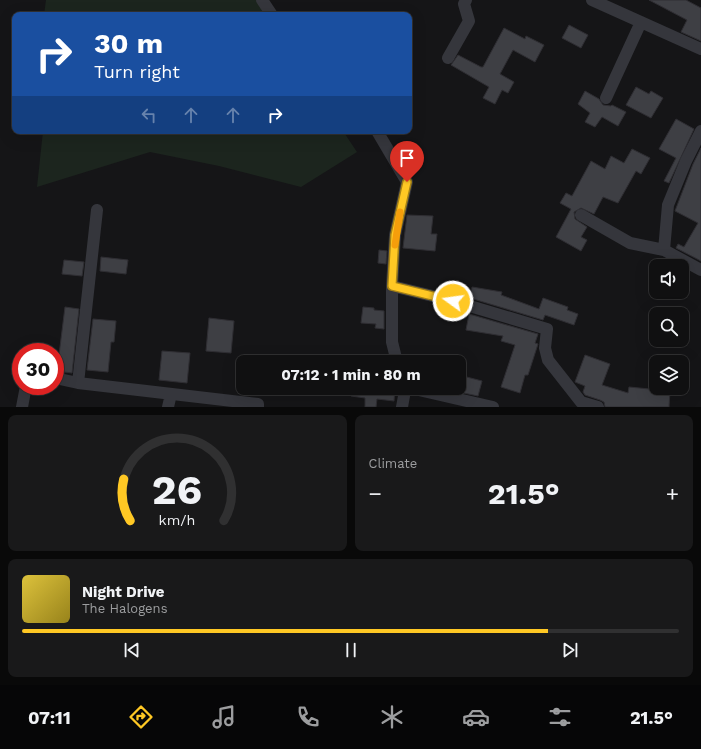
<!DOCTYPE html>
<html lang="en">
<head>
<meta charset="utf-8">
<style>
	:root { --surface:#101011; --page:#19191a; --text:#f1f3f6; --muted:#9c9d9f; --line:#303031; --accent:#ffc824 }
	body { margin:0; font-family:"Work Sans",sans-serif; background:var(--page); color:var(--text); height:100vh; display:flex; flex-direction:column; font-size:15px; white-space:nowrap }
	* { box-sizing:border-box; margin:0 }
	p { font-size:13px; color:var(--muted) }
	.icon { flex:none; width:22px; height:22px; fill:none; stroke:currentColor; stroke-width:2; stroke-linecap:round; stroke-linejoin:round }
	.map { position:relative; height:407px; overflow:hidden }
	.details { display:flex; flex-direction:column; gap:8px; padding:8px; background:#090909; flex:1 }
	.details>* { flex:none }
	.top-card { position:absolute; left:12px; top:12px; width:400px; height:122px; border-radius:8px; box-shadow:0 4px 16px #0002,0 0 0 1px var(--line); background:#1a4fa0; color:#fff; overflow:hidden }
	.buttons { position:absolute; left:649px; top:259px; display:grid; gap:8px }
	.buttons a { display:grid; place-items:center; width:40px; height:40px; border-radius:8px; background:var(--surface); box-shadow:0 4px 16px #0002,0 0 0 1px var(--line); font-size:20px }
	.speed { position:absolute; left:12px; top:343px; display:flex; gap:8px; font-size:20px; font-weight:700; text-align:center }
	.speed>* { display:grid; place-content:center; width:52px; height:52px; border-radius:50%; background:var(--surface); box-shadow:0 4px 16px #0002,0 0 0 1px var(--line); line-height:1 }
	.speed .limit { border:6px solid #d22; background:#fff; color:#111 }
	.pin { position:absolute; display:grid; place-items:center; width:34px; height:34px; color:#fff; margin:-41px -17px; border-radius:50% 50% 50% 0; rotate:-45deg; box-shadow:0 0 4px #0007 }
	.pin .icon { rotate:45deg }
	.me { position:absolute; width:44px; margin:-22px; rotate:284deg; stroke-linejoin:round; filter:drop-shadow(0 0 3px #0008) }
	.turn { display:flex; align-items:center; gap:14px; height:84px; padding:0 16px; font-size:18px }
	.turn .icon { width:52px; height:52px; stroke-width:2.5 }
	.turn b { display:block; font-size:28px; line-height:34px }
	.lanes { display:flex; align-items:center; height:38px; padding:0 16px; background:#0003; justify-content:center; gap:20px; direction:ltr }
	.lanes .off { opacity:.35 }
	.big { font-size:30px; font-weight:700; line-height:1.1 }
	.details .tile { flex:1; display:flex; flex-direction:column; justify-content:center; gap:6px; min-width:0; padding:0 14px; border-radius:8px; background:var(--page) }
	.details .dial { align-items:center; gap:0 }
	.dial svg { height:104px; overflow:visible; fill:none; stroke:var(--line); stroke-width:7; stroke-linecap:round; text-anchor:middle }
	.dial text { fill:var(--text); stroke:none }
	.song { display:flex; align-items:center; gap:12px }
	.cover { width:48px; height:48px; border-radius:6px; background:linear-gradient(135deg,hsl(50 70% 55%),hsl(50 70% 35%)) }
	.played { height:4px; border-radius:2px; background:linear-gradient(90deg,var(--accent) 80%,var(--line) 80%) }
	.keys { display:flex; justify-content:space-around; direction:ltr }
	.heat { display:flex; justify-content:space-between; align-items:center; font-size:22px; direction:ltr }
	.details .tiles { flex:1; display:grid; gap:8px; grid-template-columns:1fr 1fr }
	.tile:last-child { grid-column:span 2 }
	.trip { position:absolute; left:236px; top:355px; width:230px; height:40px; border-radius:8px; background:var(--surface); box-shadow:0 4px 16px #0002,0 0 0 1px var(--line); font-weight:700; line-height:40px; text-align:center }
	.menu { display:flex; height:64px; justify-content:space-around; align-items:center; background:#060607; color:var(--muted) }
	.menu .icon { width:28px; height:28px }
	.menu .selected { color:var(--accent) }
	.menu b { font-size:18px; color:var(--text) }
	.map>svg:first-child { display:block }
	.green { fill:#1c251e }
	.building { fill:#3e3f44; stroke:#2f2e33 }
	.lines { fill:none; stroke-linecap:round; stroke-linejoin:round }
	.street { stroke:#35363c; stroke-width:12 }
	.route-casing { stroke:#a68217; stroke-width:10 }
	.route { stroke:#ffc824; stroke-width:7 }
	.slow { stroke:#f59e0b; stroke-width:7 }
</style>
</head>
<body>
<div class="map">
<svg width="701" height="407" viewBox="0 0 701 407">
	<rect width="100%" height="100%" fill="#151517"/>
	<path class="green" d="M46,0h215l9,15h-226z
		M43,131h300l14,21 -56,35 -82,-21 -69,-14 -113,35z"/>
	<path class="building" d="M649,0h37l15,8v33l-20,-9 6,-12z
		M569,25l19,10 -7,13 -19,-10z
		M504,28l21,11 1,-3 18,9 -9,17 -22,-12 -13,24 14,8 -6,11 -6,-3 -7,14 -12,-6 6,-11 -38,-22 7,-10 23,12h2z
		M636,87l13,7 2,-3 12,7 -12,20 -25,-13z
		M585,91l14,8 4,6 8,1 1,-1 14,7 -8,14 -16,-9 -7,10 -10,-5 5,-9 -12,-9z
		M676,119l18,10 -25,54 -5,-2 12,-23 -17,-9z
		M701,148v113l-25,-13 2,-4 6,3 14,-24 -23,-12 18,-47z
		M632,149l18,9 -9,16 -5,-3 -18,32 -15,-6 -9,17 -13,-6 -7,4 1,7 12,8 -6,10 6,3 -6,11 -25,-14 15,-28 -11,-6 6,-10 6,3 19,-35 14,8 6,-13 13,7z
		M407,215l26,1 -2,18h6l-2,17 -32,-3z
		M379,250l8,1 -1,13 -8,-1z
		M101,257l27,3 -2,14 -26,-3z
		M64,260l20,2 -2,14 -20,-2z
		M472,287l30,5 -1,3 38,14 4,-11 25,9 -1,3 11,4 -4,11 -29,-10 -2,5 -73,-22z
		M65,307l14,2 -7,64 -15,-2z
		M363,307l11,1v2l10,1v18l-9,-1 1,-4 -15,-1z
		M469,314l69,20 -3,9 3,1 -10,31h-3l-5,18 -19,-6 14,-42 -14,-4 2,-5 -37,-6z
		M209,318l25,3 -3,32 -25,-2z
		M93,319l23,2 -2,21h-3l-3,30 -21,-2z
		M162,351l28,2 -3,30 -28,-3z
		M585,355l25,9 -8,21 26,8 1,-6 41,4 -1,16h-64l-1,-5 -4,-2 -15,-5 -2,-3 2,-6 -10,-4z
		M459,375l23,6 -4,15 -19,-4z
		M352,388h43l-1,13 -17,-2 -1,8h-11v-9l-14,-2z"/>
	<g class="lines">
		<path class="street" d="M262,0l10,15
			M592,0l109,49
			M448,58l21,-37 -5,-17 2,-4
			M606,98l35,-76
			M377,131l30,51 -12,53 -3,51 61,15 94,28 -2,19 3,12 33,42 17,5
			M581,215l49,28 34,7 37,20
			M664,250l4,-45 18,-44 15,-30
			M392,286v56l5,20
			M55,378l23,5 180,21v3
			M78,383l19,-173
			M410,388l83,19
			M22,407l4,-21
			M168,407l3,-13
			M402,407l2,-11 -2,-8"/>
	</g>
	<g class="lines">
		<g class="route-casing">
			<path id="route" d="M407,182l-12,53 -3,51 61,15"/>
		</g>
		<use href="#route" class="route"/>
		<path class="slow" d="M395,245l5,-33"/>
	</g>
</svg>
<div class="buttons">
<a><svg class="icon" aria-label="sound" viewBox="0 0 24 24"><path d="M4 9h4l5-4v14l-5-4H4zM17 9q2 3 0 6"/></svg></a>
<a><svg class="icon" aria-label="search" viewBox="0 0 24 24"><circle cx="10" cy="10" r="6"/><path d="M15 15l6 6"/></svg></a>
<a><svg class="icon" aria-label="layers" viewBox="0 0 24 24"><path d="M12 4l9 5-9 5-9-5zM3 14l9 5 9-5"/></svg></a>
</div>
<div class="speed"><div class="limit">30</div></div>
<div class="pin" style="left:407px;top:182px;background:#d93025"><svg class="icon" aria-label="arrive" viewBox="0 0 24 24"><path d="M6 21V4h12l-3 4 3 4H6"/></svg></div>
<svg class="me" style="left:453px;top:301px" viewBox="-20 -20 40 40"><circle r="17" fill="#ffc824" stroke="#fff" stroke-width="3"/><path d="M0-11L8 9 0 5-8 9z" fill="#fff"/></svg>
<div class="trip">07:12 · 1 min · 80 m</div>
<div class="top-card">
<div class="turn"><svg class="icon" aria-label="right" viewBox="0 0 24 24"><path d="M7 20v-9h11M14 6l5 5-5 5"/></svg><div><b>30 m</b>Turn right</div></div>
<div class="lanes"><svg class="icon off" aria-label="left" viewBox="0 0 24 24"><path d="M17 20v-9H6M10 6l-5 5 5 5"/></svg><svg class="icon off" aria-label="ahead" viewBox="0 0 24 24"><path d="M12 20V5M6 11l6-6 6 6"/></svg><svg class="icon off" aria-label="ahead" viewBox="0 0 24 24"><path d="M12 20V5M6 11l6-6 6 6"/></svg><svg class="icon" aria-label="right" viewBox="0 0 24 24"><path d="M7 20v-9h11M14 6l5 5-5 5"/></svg></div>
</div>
</div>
<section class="details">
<div class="tiles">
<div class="tile dial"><svg viewBox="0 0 100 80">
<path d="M14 69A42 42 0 1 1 86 69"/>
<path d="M14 69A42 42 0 0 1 9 37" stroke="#ffc824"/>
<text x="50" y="56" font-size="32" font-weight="700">26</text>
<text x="50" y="72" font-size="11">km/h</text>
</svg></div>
<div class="tile"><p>Climate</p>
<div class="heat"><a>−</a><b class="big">21.5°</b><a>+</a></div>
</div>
<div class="tile">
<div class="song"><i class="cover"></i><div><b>Night Drive</b><p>The Halogens</p></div></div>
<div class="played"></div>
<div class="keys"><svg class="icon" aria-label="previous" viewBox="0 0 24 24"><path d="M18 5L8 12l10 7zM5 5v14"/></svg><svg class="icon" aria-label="pause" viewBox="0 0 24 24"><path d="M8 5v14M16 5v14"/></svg><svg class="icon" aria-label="next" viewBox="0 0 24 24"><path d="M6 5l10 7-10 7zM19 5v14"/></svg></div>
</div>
</div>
</section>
<nav class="menu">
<b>07:11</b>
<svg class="icon selected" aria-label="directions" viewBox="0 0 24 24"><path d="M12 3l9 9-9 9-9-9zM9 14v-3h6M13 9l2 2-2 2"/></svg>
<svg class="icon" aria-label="music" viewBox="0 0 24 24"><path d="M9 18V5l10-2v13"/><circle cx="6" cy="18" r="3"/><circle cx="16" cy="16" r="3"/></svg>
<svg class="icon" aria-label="phone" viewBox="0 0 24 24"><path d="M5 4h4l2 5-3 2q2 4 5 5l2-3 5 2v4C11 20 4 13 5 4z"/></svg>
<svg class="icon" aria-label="climate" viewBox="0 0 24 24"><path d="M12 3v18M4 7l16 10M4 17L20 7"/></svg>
<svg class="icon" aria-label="car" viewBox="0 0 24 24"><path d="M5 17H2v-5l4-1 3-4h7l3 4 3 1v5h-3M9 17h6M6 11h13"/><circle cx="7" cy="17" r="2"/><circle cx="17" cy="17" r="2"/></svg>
<svg class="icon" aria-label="filters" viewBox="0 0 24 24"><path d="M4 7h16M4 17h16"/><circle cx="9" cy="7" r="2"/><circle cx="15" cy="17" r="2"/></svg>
<b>21.5°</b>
</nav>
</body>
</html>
